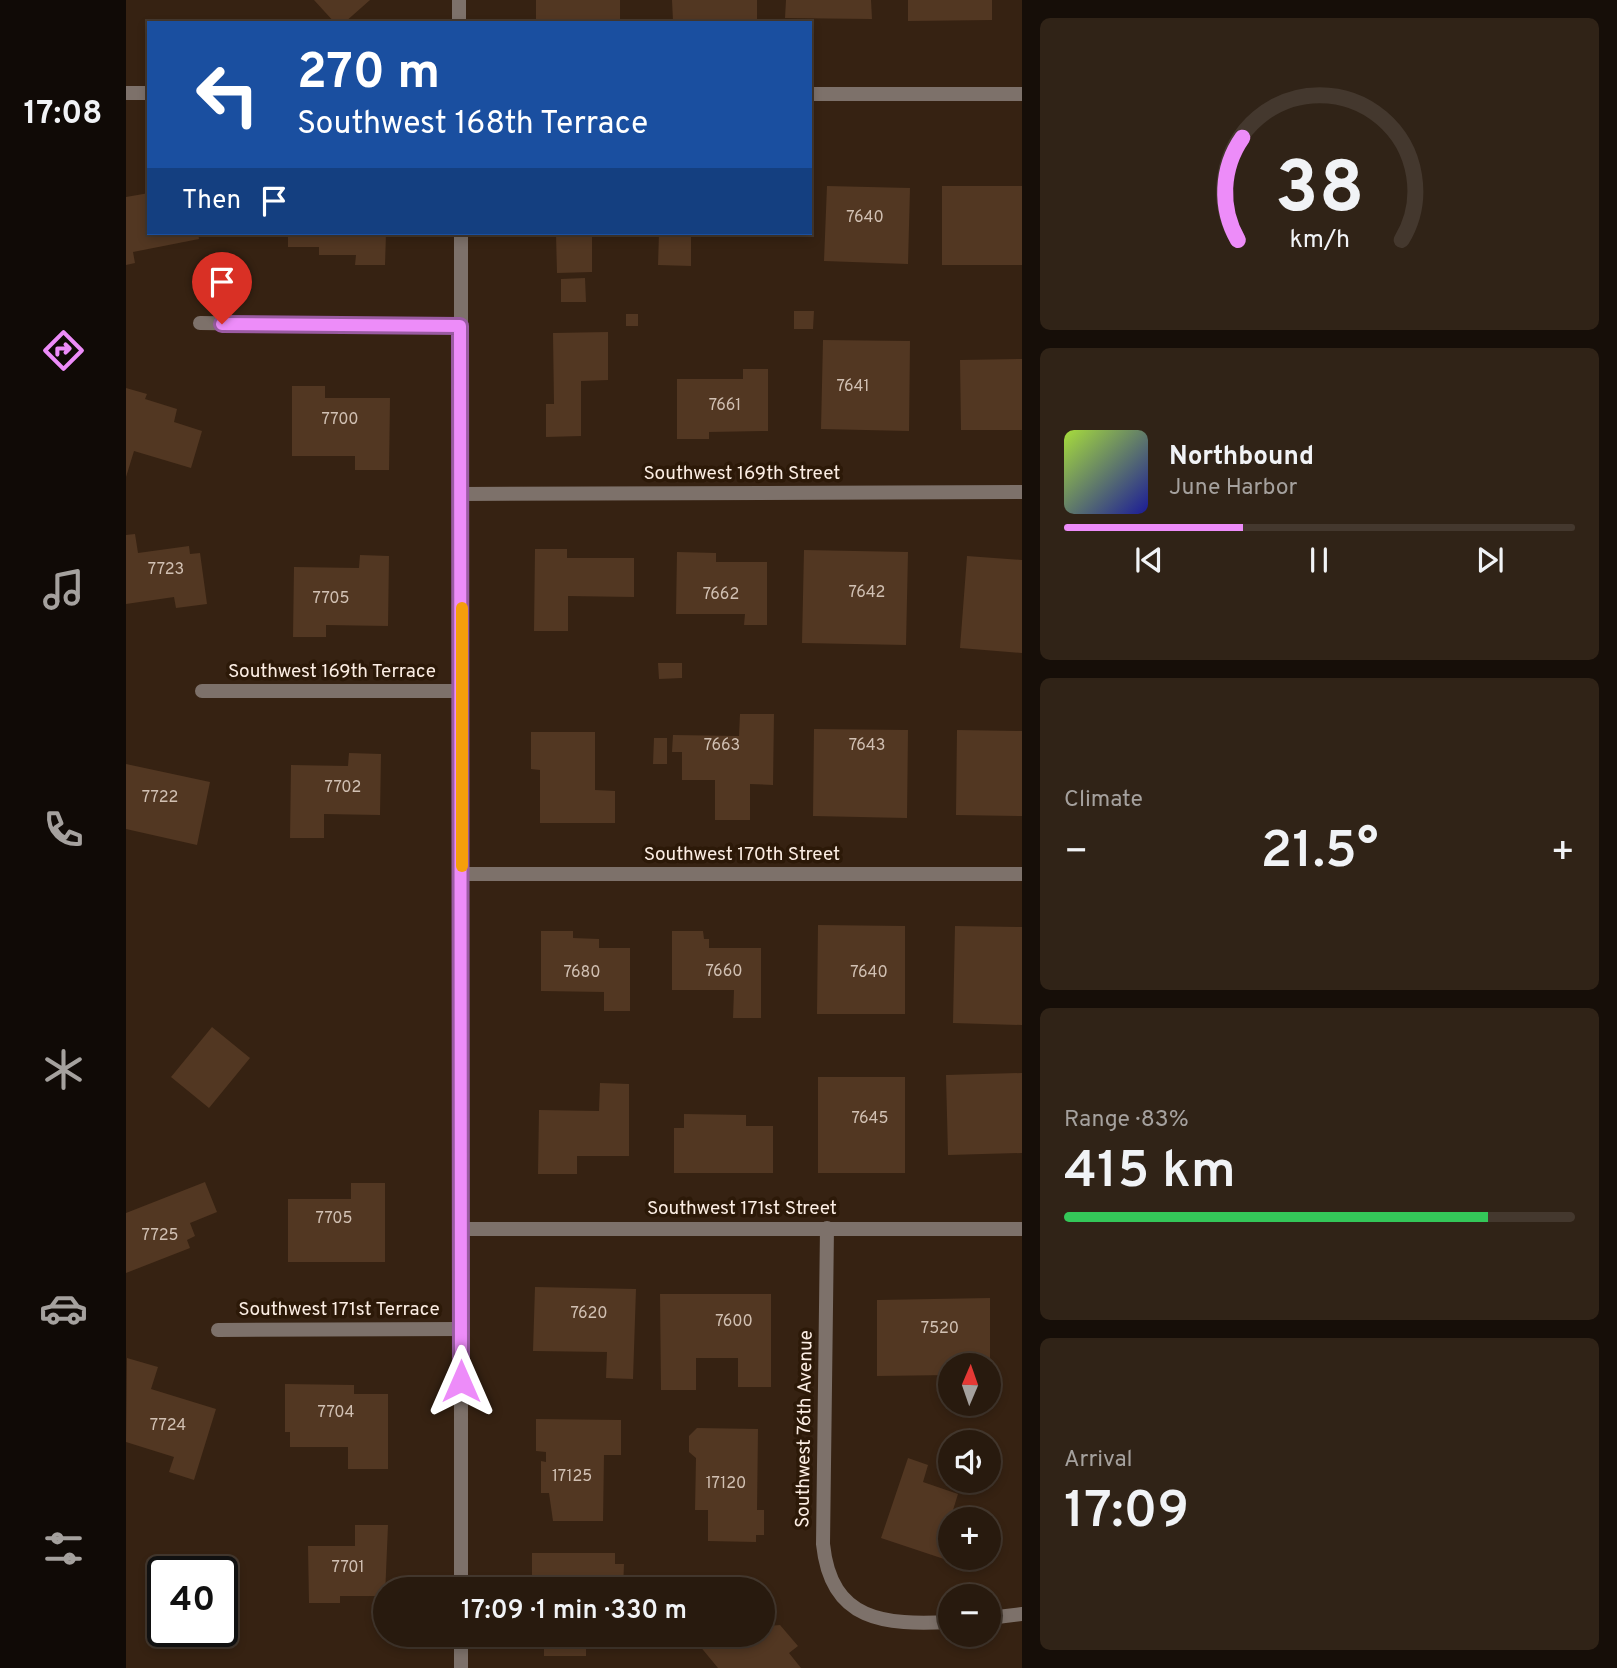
<!DOCTYPE html>
<html lang="en">
<head>
<meta charset="utf-8">
<style>
	:root { --surface:#281a0e; --page:#302317; --text:#f1f3f6; --muted:#a5a19e; --line:#44382e; --accent:#ed8cf9 }
	body { margin:0; font-family:Overpass,sans-serif; background:var(--page); color:var(--text); height:100vh; display:flex; flex-direction:column; font-size:26px; white-space:nowrap }
	* { box-sizing:border-box; margin:0 }
	p { font-size:23px; color:var(--muted) }
	.icon { flex:none; width:38px; height:38px; fill:none; stroke:currentColor; stroke-width:2; stroke-linecap:round; stroke-linejoin:round }
	.map { position:relative; flex:1; overflow:hidden }
	.drawer { display:flex; flex-direction:column; gap:18px; padding:18px; background:#160e08; width:595px }
	.drawer>* { flex:none }
	.banner { position:absolute; left:21px; top:21px; width:665px; height:214px; border-radius:0px; box-shadow:0 4px 10px #0003,0 0 0 2px var(--line); background:#1a4fa0; color:#fff; overflow:hidden }
	.needle { width:46px; rotate:2deg }
	.buttons { position:absolute; left:812px; top:1353px; display:grid; gap:14px }
	.buttons a { display:grid; place-items:center; width:63px; height:63px; border-radius:50%; background:var(--surface); box-shadow:0 4px 10px #0003,0 0 0 2px var(--line); font-size:35px }
	.speed { position:absolute; left:21px; top:1556px; display:flex; gap:14px; font-size:35px; font-weight:700; text-align:center }
	.speed>* { display:grid; place-content:center; width:91px; height:91px; border-radius:50%; background:var(--surface); box-shadow:0 4px 10px #0003,0 0 0 2px var(--line); line-height:1 }
	.speed .limit { border:4px solid #111; border-radius:10px; background:#fff; color:#111 }
	.pin { position:absolute; display:grid; place-items:center; width:60px; height:60px; color:#fff; margin:-72px -30px; border-radius:50% 50% 50% 0; rotate:-45deg; box-shadow:0 0 7px #0007 }
	.pin .icon { rotate:45deg }
	.me { position:absolute; width:77px; margin:-38px; rotate:0deg; stroke-linejoin:round; filter:drop-shadow(0 0 5px #0008) }
	.turn { display:flex; align-items:center; gap:24px; height:147px; padding:0 35px; font-size:32px }
	.turn .icon { width:91px; height:91px; stroke-width:2.5 }
	.turn b { display:block; font-size:49px; line-height:60px }
	.then { display:flex; align-items:center; height:66px; padding:0 35px; background:#0003; gap:14px; font-size:26px }
	.big { font-size:52px; font-weight:600; line-height:1.1 }
	.drawer .tile { flex:1; display:flex; flex-direction:column; justify-content:center; gap:10px; min-width:0; padding:0 24px; border-radius:10px; background:var(--page) }
	.drawer .dial { align-items:center; gap:0 }
	.dial svg { height:182px; overflow:visible; fill:none; stroke:var(--line); stroke-width:7; stroke-linecap:round; text-anchor:middle }
	.dial text { fill:var(--text); stroke:none }
	.song { display:flex; align-items:center; gap:21px }
	.cover { width:84px; height:84px; border-radius:10px; background:linear-gradient(135deg,hsl(80 70% 55%),hsl(240 70% 35%)) }
	.played { height:7px; border-radius:4px; background:linear-gradient(90deg,var(--accent) 35%,var(--line) 35%) }
	.keys { display:flex; justify-content:space-around; direction:ltr }
	.heat { display:flex; justify-content:space-between; align-items:center; font-size:38px; direction:ltr }
	.charge { height:10px; border-radius:5px; background:linear-gradient(90deg,#34c759 83%,var(--line) 0) }
	.trip { position:absolute; left:247px; top:1577px; width:402px; height:70px; border-radius:35px; background:var(--surface); box-shadow:0 4px 10px #0003,0 0 0 2px var(--line); font-weight:600; line-height:70px; text-align:center }
	main { display:flex; flex:1; min-height:0 }
	.menu { display:flex; flex-direction:column; width:126px; justify-content:space-around; align-items:center; background:#100a06; color:var(--muted) }
	.menu .icon { width:49px; height:49px }
	.menu .current { color:var(--accent) }
	.menu b { font-size:32px; color:var(--text) }
	.map>svg:first-child { display:block }
	.building { fill:#523722 }
	.lines { fill:none; stroke-linecap:round; stroke-linejoin:round }
	.minor { stroke:#7d716a; stroke-width:14 }
	.tertiary { stroke:#7d716a; stroke-width:14 }
	.route-casing { stroke:#9a5ba2; stroke-width:18 }
	.route { stroke:#ed8cf9; stroke-width:12 }
	.slow { stroke:#f59e0b; stroke-width:12 }
	.labels { text-anchor:middle; dominant-baseline:central; stroke-width:7; stroke-linejoin:round; paint-order:stroke }
	.number-label { font-size:16px; fill:#d1c0b3 }
	.street-label { font-size:19px; fill:#fbede3; stroke:#2c1908 }
</style>
</head>
<body>
<main>
<nav class="menu">
<b>17:08</b>
<svg class="icon current" aria-label="directions" viewBox="0 0 24 24"><path d="M12 3l9 9-9 9-9-9zM9 14v-3h6M13 9l2 2-2 2"/></svg>
<svg class="icon" aria-label="music" viewBox="0 0 24 24"><path d="M9 18V5l10-2v13"/><circle cx="6" cy="18" r="3"/><circle cx="16" cy="16" r="3"/></svg>
<svg class="icon" aria-label="phone" viewBox="0 0 24 24"><path d="M5 4h4l2 5-3 2q2 4 5 5l2-3 5 2v4C11 20 4 13 5 4z"/></svg>
<svg class="icon" aria-label="climate" viewBox="0 0 24 24"><path d="M12 3v18M4 7l16 10M4 17L20 7"/></svg>
<svg class="icon" aria-label="car" viewBox="0 0 24 24"><path d="M5 17H2v-5l4-1 3-4h7l3 4 3 1v5h-3M9 17h6M6 11h13"/><circle cx="7" cy="17" r="2"/><circle cx="17" cy="17" r="2"/></svg>
<svg class="icon" aria-label="filters" viewBox="0 0 24 24"><path d="M4 7h16M4 17h16"/><circle cx="9" cy="7" r="2"/><circle cx="15" cy="17" r="2"/></svg>
</nav>
<div class="map">
<svg width="896" height="1668" viewBox="0 0 896 1668">
	<rect width="100%" height="100%" fill="#362212"/>
	<path class="building" d="M188,0h56l-26,23h-9z
		M410,0h84v22l-84,1z
		M546,0h85v20l-84,1z
		M660,0h85l1,19 -87,-1z
		M782,0h84v20l-84,1z
		M701,186l83,2 -2,76 -84,-3z
		M816,186h80v79h-80z
		M23,193v40h49l1,6 -66,13 2,11 -9,2v-68z
		M162,233h98l-1,32h-30l1,-10h-37v-8h-31z
		M430,233h36v39l-35,1z
		M533,233h32v33l-33,-1z
		M459,278l1,24h-25v-23z
		M668,311h20l-1,18h-19z
		M500,314h12v12h-12z
		M482,332v48l-27,1v55l-35,1v-33h8l-1,-71z
		M697,340l87,1 -1,90 -88,-2z
		M896,359v71h-61l-1,-70z
		M617,369h25v62l-59,1v7h-32v-60h66z
		M166,386h33v12h65l-1,72h-34v-14h-63z
		M0,388l21,6 -2,5 32,10 -3,13 28,9 -11,37 -57,-17 -8,26z
		M9,534l3,19 51,-7 1,8 10,-1 7,51 -31,4 -2,-11 -48,7v-69z
		M409,549h32v9h67v39l-66,-1v35h-34z
		M678,550l104,2 -2,93 -104,-2z
		M551,552l39,1v9h51v63h-23l1,-11h-69z
		M234,555l29,1 -1,70 -62,-1v12h-33l1,-70 65,1z
		M841,556l55,4v93l-62,-5z
		M532,663h24v15l-23,1z
		M614,714h34l-1,71 -23,-1v36h-35v-40h-33v-28h-10l1,-17 66,1z
		M688,729l94,1 -1,88 -94,-2z
		M831,730l65,1v85l-66,-1z
		M405,732h64v58l20,1v32h-75v-53l-9,-1z
		M528,738h13v26h-14z
		M223,753l32,1 -1,61 -56,-1v24h-34l1,-73 57,1z
		M0,764l84,18 -13,63 -71,-16z
		M692,925l87,1v88h-88z
		M829,926l67,1v98l-69,-2z
		M415,931h32v7l26,1v9h31v63h-26v-19l-63,-1z
		M546,931h31l1,8h5v9h52v70h-28l1,-28h-62z
		M86,1027l38,31 -41,50 -38,-31z
		M896,1073v80l-74,2 -2,-80z
		M692,1077h87v96h-87z
		M474,1083l29,1v72h-52v18h-39l1,-64 60,1z
		M558,1114l62,1v11h27v47h-99v-45h10z
		M79,1182l12,30 -27,11 5,13 -8,4 3,8 -64,25v-60z
		M225,1183h34v79h-97v-63h63z
		M409,1287l101,2 -3,90 -27,-1 1,-26 -74,-1z
		M534,1294h111v93h-33v-29h-42v32h-35z
		M864,1298v67h-40v10l-73,1v-76z
		M1,1358l31,9 -7,22 65,20 -22,71 -25,-8 5,-15 -48,-15z
		M159,1384l69,1v9h34v75h-40v-22h-58v-15h-5z
		M410,1419l85,1v35h-17l-1,66h-50l-4,-28h-8v-32l5,1v-10l-10,-1z
		M571,1428l61,1 -1,81h7v25h-8v7l-48,-1v-31h-13l1,-52 -7,-6v-16z
		M782,1458l20,7 -5,17 35,12 -5,16 27,8 -30,1v39h28l-4,11 -93,-31z
		M229,1525h33l-3,71h-45v7h-31l-1,-57h47z
		M406,1553h83v11h9l-1,25h-91z
		M637,1621l5,5 12,-1 18,21 -9,7 12,15h-83l-19,-23 13,-11h51z
		M418,1634h42v22h-42z"/>
	<g class="lines">
		<path class="minor" d="M74,323l261,3
			M336,494l560,-2
			M76,691h260
			M336,874h560
			M701,1228l-4,316c8,78 62,81 127,78
			M336,1229h560
			M92,1330l243,-1
			M863,1618l33,-4"/>
		<path class="tertiary" d="M333,0v23
			M0,93h23
			M684,94h212
			M335,1589v-1356
			M335,1668v-34"/>
	</g>
	<g class="lines">
		<g class="route-casing">
			<path id="route" d="M96,324l238,2 1,1055"/>
		</g>
		<use href="#route" class="route"/>
		<path class="slow" d="M336,866v-258"/>
	</g>
	<g class="labels">
		<g class="number-label">
			<text x="739" y="218">7640</text>
			<text x="727" y="387">7641</text>
			<text x="599" y="406">7661</text>
			<text x="214" y="420">7700</text>
			<text x="40" y="570">7723</text>
			<text x="741" y="593">7642</text>
			<text x="595" y="595">7662</text>
			<text x="205" y="599">7705</text>
			<text x="596" y="746">7663</text>
			<text x="741" y="746">7643</text>
			<text x="217" y="788">7702</text>
			<text x="34" y="798">7722</text>
			<text x="598" y="972">7660</text>
			<text x="456" y="973">7680</text>
			<text x="743" y="973">7640</text>
			<text x="744" y="1119">7645</text>
			<text x="208" y="1219">7705</text>
			<text x="34" y="1236">7725</text>
			<text x="463" y="1314">7620</text>
			<text x="608" y="1322">7600</text>
			<text x="814" y="1329">7520</text>
			<text x="210" y="1413">7704</text>
			<text x="42" y="1426">7724</text>
			<text x="446" y="1477">17125</text>
			<text x="600" y="1484">17120</text>
			<text x="222" y="1568">7701</text>
		</g>
		<g class="street-label">
			<text x="616" y="474">Southwest 169th Street</text>
			<text x="206" y="672">Southwest 169th Terrace</text>
			<text x="616" y="855">Southwest 170th Street</text>
			<text x="616" y="1209">Southwest 171st Street</text>
			<text x="213" y="1310">Southwest 171st Terrace</text>
			<text transform="translate(679 1429) rotate(-89)">Southwest 76th Avenue</text>
		</g>
	</g>
</svg>
<div class="buttons">
<a><svg class="needle" viewBox="-14 -14 28 28"><path d="M0-13l5 13h-10z" fill="#e53935"/><path d="M0 13l5-13h-10z" fill="#a5a19e"/></svg></a>
<a><svg class="icon" aria-label="sound" viewBox="0 0 24 24"><path d="M4 9h4l5-4v14l-5-4H4zM17 9q2 3 0 6"/></svg></a>
<a>+</a>
<a>−</a>
</div>
<div class="speed"><div class="limit">40</div></div>
<div class="pin" style="left:96px;top:324px;background:#d93025"><svg class="icon" aria-label="arrive" viewBox="0 0 24 24"><path d="M6 21V4h12l-3 4 3 4H6"/></svg></div>
<svg class="me" style="left:335px;top:1381px" viewBox="-20 -20 40 40"><path d="M0-17L14 15 0 8-14 15z" fill="#ed8cf9" stroke="#fff" stroke-width="4"/></svg>
<div class="trip">17:09 · 1 min · 330 m</div>
<div class="banner">
<div class="turn"><svg class="icon" aria-label="left" viewBox="0 0 24 24"><path d="M17 20v-9H6M10 6l-5 5 5 5"/></svg><div><b>270 m</b>Southwest 168th Terrace</div></div>
<div class="then">Then<svg class="icon" aria-label="arrive" viewBox="0 0 24 24"><path d="M6 21V4h12l-3 4 3 4H6"/></svg></div>
</div>
</div>
<section class="drawer">
<div class="tile dial"><svg viewBox="0 0 100 80">
<path d="M14 69A42 42 0 1 1 86 69"/>
<path d="M14 69A42 42 0 0 1 16 24" stroke="#ed8cf9"/>
<text x="50" y="56" font-size="32" font-weight="700">38</text>
<text x="50" y="72" font-size="11">km/h</text>
</svg></div>
<div class="tile">
<div class="song"><i class="cover"></i><div><b>Northbound</b><p>June Harbor</p></div></div>
<div class="played"></div>
<div class="keys"><svg class="icon" aria-label="previous" viewBox="0 0 24 24"><path d="M18 5L8 12l10 7zM5 5v14"/></svg><svg class="icon" aria-label="pause" viewBox="0 0 24 24"><path d="M8 5v14M16 5v14"/></svg><svg class="icon" aria-label="next" viewBox="0 0 24 24"><path d="M6 5l10 7-10 7zM19 5v14"/></svg></div>
</div>
<div class="tile"><p>Climate</p>
<div class="heat"><a>−</a><b class="big">21.5°</b><a>+</a></div>
</div>
<div class="tile"><p>Range · 83%</p><b class="big">415 km</b><div class="charge"></div></div>
<div class="tile"><p>Arrival</p><b class="big">17:09</b></div>
</section>
</main>
</body>
</html>
